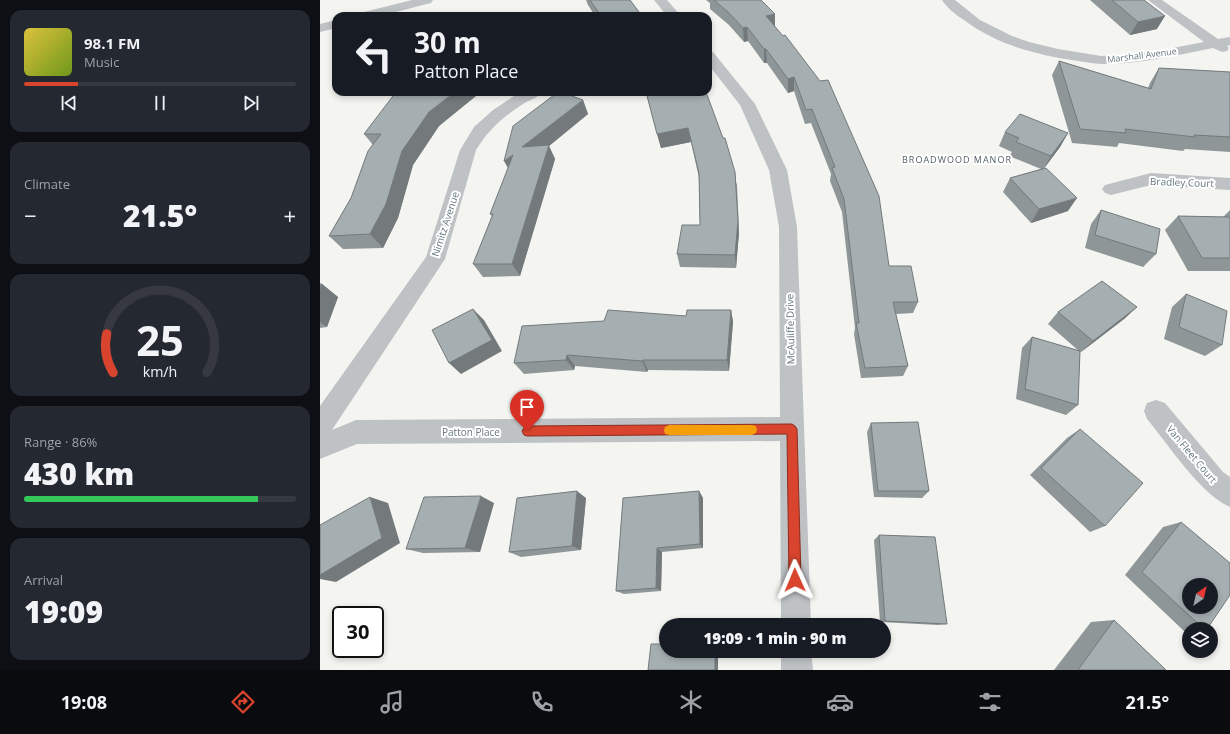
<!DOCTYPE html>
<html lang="en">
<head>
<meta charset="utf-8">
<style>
	:root { --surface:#171b24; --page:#242831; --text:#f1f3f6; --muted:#9ea1a6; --line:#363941; --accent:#d8442d }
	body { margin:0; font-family:"Open Sans",sans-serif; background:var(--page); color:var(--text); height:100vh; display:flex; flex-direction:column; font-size:15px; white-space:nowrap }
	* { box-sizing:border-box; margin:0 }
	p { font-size:13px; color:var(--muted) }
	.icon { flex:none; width:22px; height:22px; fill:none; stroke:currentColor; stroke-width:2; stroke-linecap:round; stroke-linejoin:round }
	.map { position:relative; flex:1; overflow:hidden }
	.panel { display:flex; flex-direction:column; gap:10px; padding:10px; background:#0d0f14; width:320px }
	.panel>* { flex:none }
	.hud { position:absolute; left:12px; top:12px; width:380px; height:84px; border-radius:12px; box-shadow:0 2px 6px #0003; background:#171b24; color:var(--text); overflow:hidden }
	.needle { width:26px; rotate:34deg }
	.fabs { position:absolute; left:862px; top:578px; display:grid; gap:8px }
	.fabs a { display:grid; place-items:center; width:36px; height:36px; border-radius:50%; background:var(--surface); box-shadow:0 2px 6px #0003; font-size:20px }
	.speed { position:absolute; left:12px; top:606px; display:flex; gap:8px; font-size:20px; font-weight:700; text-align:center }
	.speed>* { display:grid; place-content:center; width:52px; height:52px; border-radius:50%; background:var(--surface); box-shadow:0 2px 6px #0003; line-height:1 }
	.speed .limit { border:2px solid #111; border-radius:6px; background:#fff; color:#111 }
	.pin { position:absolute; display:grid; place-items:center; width:34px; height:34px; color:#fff; margin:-41px -17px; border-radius:50% 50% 50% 0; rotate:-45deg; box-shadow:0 0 4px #0007 }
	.pin .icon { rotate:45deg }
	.me { position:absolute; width:44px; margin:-22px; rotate:359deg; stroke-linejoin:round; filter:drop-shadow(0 0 3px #0008) }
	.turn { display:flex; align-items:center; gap:14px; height:84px; padding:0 16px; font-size:18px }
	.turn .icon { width:52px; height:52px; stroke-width:2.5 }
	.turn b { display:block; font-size:28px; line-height:34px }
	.big { font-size:30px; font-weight:800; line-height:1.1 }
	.panel .card { flex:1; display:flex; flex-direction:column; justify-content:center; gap:6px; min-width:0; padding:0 14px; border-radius:12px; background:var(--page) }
	.panel .dial { align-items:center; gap:0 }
	.dial svg { height:104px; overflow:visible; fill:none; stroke:var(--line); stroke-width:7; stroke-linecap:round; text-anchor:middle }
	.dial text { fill:var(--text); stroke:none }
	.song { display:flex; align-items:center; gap:12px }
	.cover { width:48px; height:48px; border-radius:6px; background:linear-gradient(135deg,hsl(50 70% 55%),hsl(80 70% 35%)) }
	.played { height:4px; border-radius:2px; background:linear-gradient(90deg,var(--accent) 20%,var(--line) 20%) }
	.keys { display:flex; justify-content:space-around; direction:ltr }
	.heat { display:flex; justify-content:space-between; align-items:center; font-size:22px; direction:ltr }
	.charge { height:6px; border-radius:3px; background:linear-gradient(90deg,#34c759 86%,var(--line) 0) }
	.trip { position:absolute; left:339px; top:618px; width:232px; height:40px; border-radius:20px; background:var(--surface); box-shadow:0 2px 6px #0003; font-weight:800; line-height:40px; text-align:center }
	.tab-bar { display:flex; height:64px; justify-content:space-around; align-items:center; background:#090b0e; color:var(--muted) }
	.tab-bar .icon { width:28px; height:28px }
	.tab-bar .on { color:var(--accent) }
	.tab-bar b { font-size:18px; color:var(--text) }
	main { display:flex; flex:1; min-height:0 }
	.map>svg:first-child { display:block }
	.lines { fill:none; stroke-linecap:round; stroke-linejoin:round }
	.minor { fill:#bec2c5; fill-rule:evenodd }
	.wall { fill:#8e9698 }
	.shaded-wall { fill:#747a7c }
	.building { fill:#a5aeb1; stroke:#747a7c; fill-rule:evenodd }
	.route { fill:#d8442d; stroke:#8c2c1d }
	.slow { fill:#f59e0b }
	.labels { text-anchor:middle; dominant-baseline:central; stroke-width:4; stroke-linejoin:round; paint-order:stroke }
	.far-street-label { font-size:9px; fill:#657780; stroke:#fff }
	.far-neighbourhood-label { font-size:9px; letter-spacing:1px; fill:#525f66; stroke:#fff }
	.street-label { font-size:10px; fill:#657780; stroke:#fff }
</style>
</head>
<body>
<main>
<section class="panel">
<div class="card">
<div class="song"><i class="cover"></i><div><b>98.1 FM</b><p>Music</p></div></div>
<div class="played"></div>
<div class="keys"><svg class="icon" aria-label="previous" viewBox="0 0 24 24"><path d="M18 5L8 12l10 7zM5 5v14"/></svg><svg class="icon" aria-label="pause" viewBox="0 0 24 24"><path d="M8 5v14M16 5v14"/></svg><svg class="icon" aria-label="next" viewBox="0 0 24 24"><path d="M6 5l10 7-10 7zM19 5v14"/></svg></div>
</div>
<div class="card"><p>Climate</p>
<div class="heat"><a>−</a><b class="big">21.5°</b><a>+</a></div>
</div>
<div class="card dial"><svg viewBox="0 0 100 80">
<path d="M14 69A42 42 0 1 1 86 69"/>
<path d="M14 69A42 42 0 0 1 9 39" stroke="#d8442d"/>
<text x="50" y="56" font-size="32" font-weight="700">25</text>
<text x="50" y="72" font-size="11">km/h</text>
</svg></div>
<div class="card"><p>Range · 86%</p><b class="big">430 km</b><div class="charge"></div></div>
<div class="card"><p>Arrival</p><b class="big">19:09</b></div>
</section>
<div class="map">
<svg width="910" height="670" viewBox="0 0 910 670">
	<rect width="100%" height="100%" fill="#f4f4f1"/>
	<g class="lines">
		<path class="minor" d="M92,0h21l-2,3 -51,13h-22l2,-3z
			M334,0h13l14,16h-14z
			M622,0h13l25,20 32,16 17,6 29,7 43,7 19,-1 32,-3 52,-10 -56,-42h14l56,39 12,-2v8l-3,1 2,2 -2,3 -5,1 -9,-4c-36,7 -72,16 -108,16 -9,0 -18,-2 -27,-3 -41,-6 -81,-16 -114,-41 -8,-5 -17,-12 -22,-20z
			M16,20v8l-16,4v-8z
			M388,51l5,1 42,52 32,66 10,57 14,398h-30l-1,-184 -423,3 -37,15v-53l106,-149 34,-107 14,-23 19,-17 27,-18h22c-4,6 -13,8 -19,12 -20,13 -34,25 -47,46l-31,109 -113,171 24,-10 424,-3 -1,-190 -10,-57 -29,-65 -32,-41z
			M831,173l79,5v12l-79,-5 -40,10 -6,-2 -3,-4 3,-4z
			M836,400l9,3 58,69 7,5v30c-29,-12 -62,-63 -83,-88l-3,-8 3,-8z
			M461,651h30l2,19h-32z"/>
	</g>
	<path class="wall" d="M266,0h44l12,16h-47l-7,-11z
		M386,0h55l14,14v12l114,240 29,36 -5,11 -17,1 12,52 -5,10 -42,2 -7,-44 1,-6 -13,-116 -12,-31 1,-7 -20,-51 -6,1 -11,-33 -6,2 -21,-30h-3l-16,-22 -4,1 -15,-17 -19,-16v-6z
		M770,0h54l13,29 -27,6z
		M739,61l89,27 2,-5 9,-15 71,4v80l-45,-3 -2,2 -64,-8 -2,4 -45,-4 -20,-68z
		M326,92h60l31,93 2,48 -3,35 -56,-1 -3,-13 23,-29 -1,-47 -8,-36 -30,6z
		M159,93l-40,33 -26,39 -15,53 -15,30 -40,1 -14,-13 22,-38 22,-53 -9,-11z
		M263,100l5,14 -39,32 6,13 -35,117 -37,1 -10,-13 19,-48 -2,-2z
		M685,132l63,1 -8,14 -16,21 24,43 -37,12 -28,-31 7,-14 31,-9 -32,-13 3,-4 -13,-6z
		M781,210l55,44 -13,13 -58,-19 6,-24z
		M910,210v61h-42l-23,-41 13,-14 45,1z
		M0,284h2l16,13 -11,30 -7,1z
		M866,294l36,51 -17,11 -41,-17 8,-32z
		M817,307l-13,12 -43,33h-1l-2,53 -12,10 -50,-16 6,-51 10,-11 47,14 -31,-27 10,-12z
		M411,310l2,12 -4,49 -81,-1 -1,2 -72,-6 -1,4 -50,4 -10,-11 172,-47z
		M551,423l58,68 -7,7 -48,-1 -7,-65z
		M760,429l25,97 -15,6 -60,-57 37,-37z
		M379,491l4,7v50l-41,4 -1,39 -37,3 -8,-3z
		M266,498l-5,52 -60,7 -12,-5z
		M174,503l-14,49 -57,1 -17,-4z
		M861,522l26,107h-18v2h-5l-59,-56 38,-48z
		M559,535l68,89 -9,1 -58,-3 -6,-82z
		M794,620l52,50h-112l37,-48z"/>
	<path class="shaded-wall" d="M455,14v13l-9,-11z
		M845,16l-8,13 -27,6 8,-13z
		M427,27l1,14 -4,1 -1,-14z
		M444,49h2l1,14h-3z
		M474,77v14l-6,2v-14z
		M135,92h26l-42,34 -26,39 -15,53 -15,30 -13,-14 32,-83 27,-39z
		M263,100l5,14 -39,32 6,13 -35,117 -8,-12 10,-117z
		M368,128l3,14 -30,6 -4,-14z
		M748,133l-8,14 -17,23 8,-14z
		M193,155l-1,20 -8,-14z
		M415,172l4,61 -3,35 -1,-13z
		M757,198l-9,13 -37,12 8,-14z
		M2,284l16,13 -11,30 -7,-5v-32z
		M817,307l-13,12 -43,33 12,-11z
		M153,309l11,11 18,31 -41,23 -12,-11z
		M411,310l2,12 -4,49 -2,-11z
		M247,355l8,11 -1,4 -8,-10z
		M323,360l5,10 -1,2 -5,-11z
		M257,491l9,7 -5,52 -9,-4z
		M379,491l4,7v50l-3,-4z
		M161,496l13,7 -14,49 -15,-4z
		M50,497l18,6 12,40 -64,39 -16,-3v-4z
		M337,548l5,4 -1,39 -5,-3z
		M395,651h3v19h-3z"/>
	<path class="building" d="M270,0h40l12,16h-41z
		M394,0h47l14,14 -9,2 17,20 2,-1 35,46 8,-1 51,116 10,70h22l7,36h-25l15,64 -43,2 -9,-45h3l-15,-124 -12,-31 3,-1 -23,-58 -6,1 -12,-33 -6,2 -22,-30h-2l-17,-22 -4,1 -15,-16z
		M792,0h32l21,16 -27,6z
		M739,61l92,28 8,-21 71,4v65l-36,-2 1,2 -70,-8 1,4 -46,-4z
		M76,92h59l-26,20 -27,39 -16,53 -16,30 -41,2 22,-38 17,-47 13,-17h-17z
		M238,92h3l22,8 -61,47 27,-2 -37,119h-39l20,-50h-3l23,-59 -9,6 9,-35z
		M326,92h60l17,46h2l10,34 3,48 -3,35 -58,-1 5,-29h18l-1,-52 -11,-45 -31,6z
		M700,114l48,19 -17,23 -35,-14 3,-4 -14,-6z
		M726,168l31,30 -38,11 -29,-31z
		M781,210l59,19 -4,25 -61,-19z
		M858,216l51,1 1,1v40h-28z
		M782,281l35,26 -44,34 -35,-29z
		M0,284h2l-2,6z
		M866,294l41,17 -5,34 -43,-18z
		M153,309l19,31 -43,23 -17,-33z
		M288,310l78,6 1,-6h44l-4,50h-84l-1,1 -75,-6 -1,5 -52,3 8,-37 82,-5z
		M712,337l48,14 -2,54 -53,-16z
		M598,422l11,69h-51l-7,-68z
		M760,429l63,54 -38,43 -64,-58z
		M257,491l-5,55 -63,6 8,-54z
		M379,491l1,53 -43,4 -1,40 -40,3 7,-93z
		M161,496l-16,52 -59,1 18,-52z
		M50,497l12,41 -62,37v-50z
		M861,522l49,41v32l-23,34h-3l-62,-57zM869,585h22v22h-22z
		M559,535l56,2 12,87 -62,-3z
		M794,620l52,50h-88z
		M331,644h15v7h49v19h-67z"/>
	<path class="route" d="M472,424l3,2 2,3 4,151 -2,4 -4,2 -4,-2 -2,-4 -2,-146 -260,2 -3,-1 -2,-4 2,-3 3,-2z"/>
	<path class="slow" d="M349,425h83l4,1 1,4 -1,3 -4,2h-83l-4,-1 -1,-4 1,-3z"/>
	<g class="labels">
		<g class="far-street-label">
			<text transform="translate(822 55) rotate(-7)">Marshall Avenue</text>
		</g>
		<g class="far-neighbourhood-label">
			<text x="637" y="159">BROADWOOD MANOR</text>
		</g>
		<g class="street-label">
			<text transform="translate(862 182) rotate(2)">Bradley Court</text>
			<text transform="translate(125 224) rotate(-72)">Nimitz Avenue</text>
			<text transform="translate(470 329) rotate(-91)">McAuliffe Drive</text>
			<text x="151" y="432">Patton Place</text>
			<text transform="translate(872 454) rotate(50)">Van Fleet Court</text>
		</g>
	</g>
</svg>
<div class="fabs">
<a><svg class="needle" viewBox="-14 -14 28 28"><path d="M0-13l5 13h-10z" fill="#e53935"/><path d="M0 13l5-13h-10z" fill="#9ea1a6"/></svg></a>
<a><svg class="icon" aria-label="layers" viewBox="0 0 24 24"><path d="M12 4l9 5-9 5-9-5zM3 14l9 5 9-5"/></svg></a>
</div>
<div class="speed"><div class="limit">30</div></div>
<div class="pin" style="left:207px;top:431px;background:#d93025"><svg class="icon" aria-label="arrive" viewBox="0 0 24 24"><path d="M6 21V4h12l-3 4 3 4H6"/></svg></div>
<svg class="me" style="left:475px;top:580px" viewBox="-20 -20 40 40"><path d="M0-17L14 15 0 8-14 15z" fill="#d8442d" stroke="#fff" stroke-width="4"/></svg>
<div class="trip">19:09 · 1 min · 90 m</div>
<div class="hud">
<div class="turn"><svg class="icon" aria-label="left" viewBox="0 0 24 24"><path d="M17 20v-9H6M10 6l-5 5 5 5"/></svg><div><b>30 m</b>Patton Place</div></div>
</div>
</div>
</main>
<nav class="tab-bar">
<b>19:08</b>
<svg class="icon on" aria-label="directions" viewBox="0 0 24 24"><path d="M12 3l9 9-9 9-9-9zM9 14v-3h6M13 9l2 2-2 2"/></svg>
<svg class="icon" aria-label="music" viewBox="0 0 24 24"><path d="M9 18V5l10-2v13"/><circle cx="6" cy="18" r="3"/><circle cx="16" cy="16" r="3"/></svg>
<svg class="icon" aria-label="phone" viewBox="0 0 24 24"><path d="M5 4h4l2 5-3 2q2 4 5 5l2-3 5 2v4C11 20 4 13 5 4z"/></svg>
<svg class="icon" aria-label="climate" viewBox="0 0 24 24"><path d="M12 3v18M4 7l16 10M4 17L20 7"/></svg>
<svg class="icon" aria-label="car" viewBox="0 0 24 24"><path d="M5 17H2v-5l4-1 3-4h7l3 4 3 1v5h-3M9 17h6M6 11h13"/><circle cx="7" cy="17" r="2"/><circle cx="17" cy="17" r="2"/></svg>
<svg class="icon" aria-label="filters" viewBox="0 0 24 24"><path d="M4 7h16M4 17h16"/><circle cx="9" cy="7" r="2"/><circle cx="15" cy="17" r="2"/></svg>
<b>21.5°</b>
</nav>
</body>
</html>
